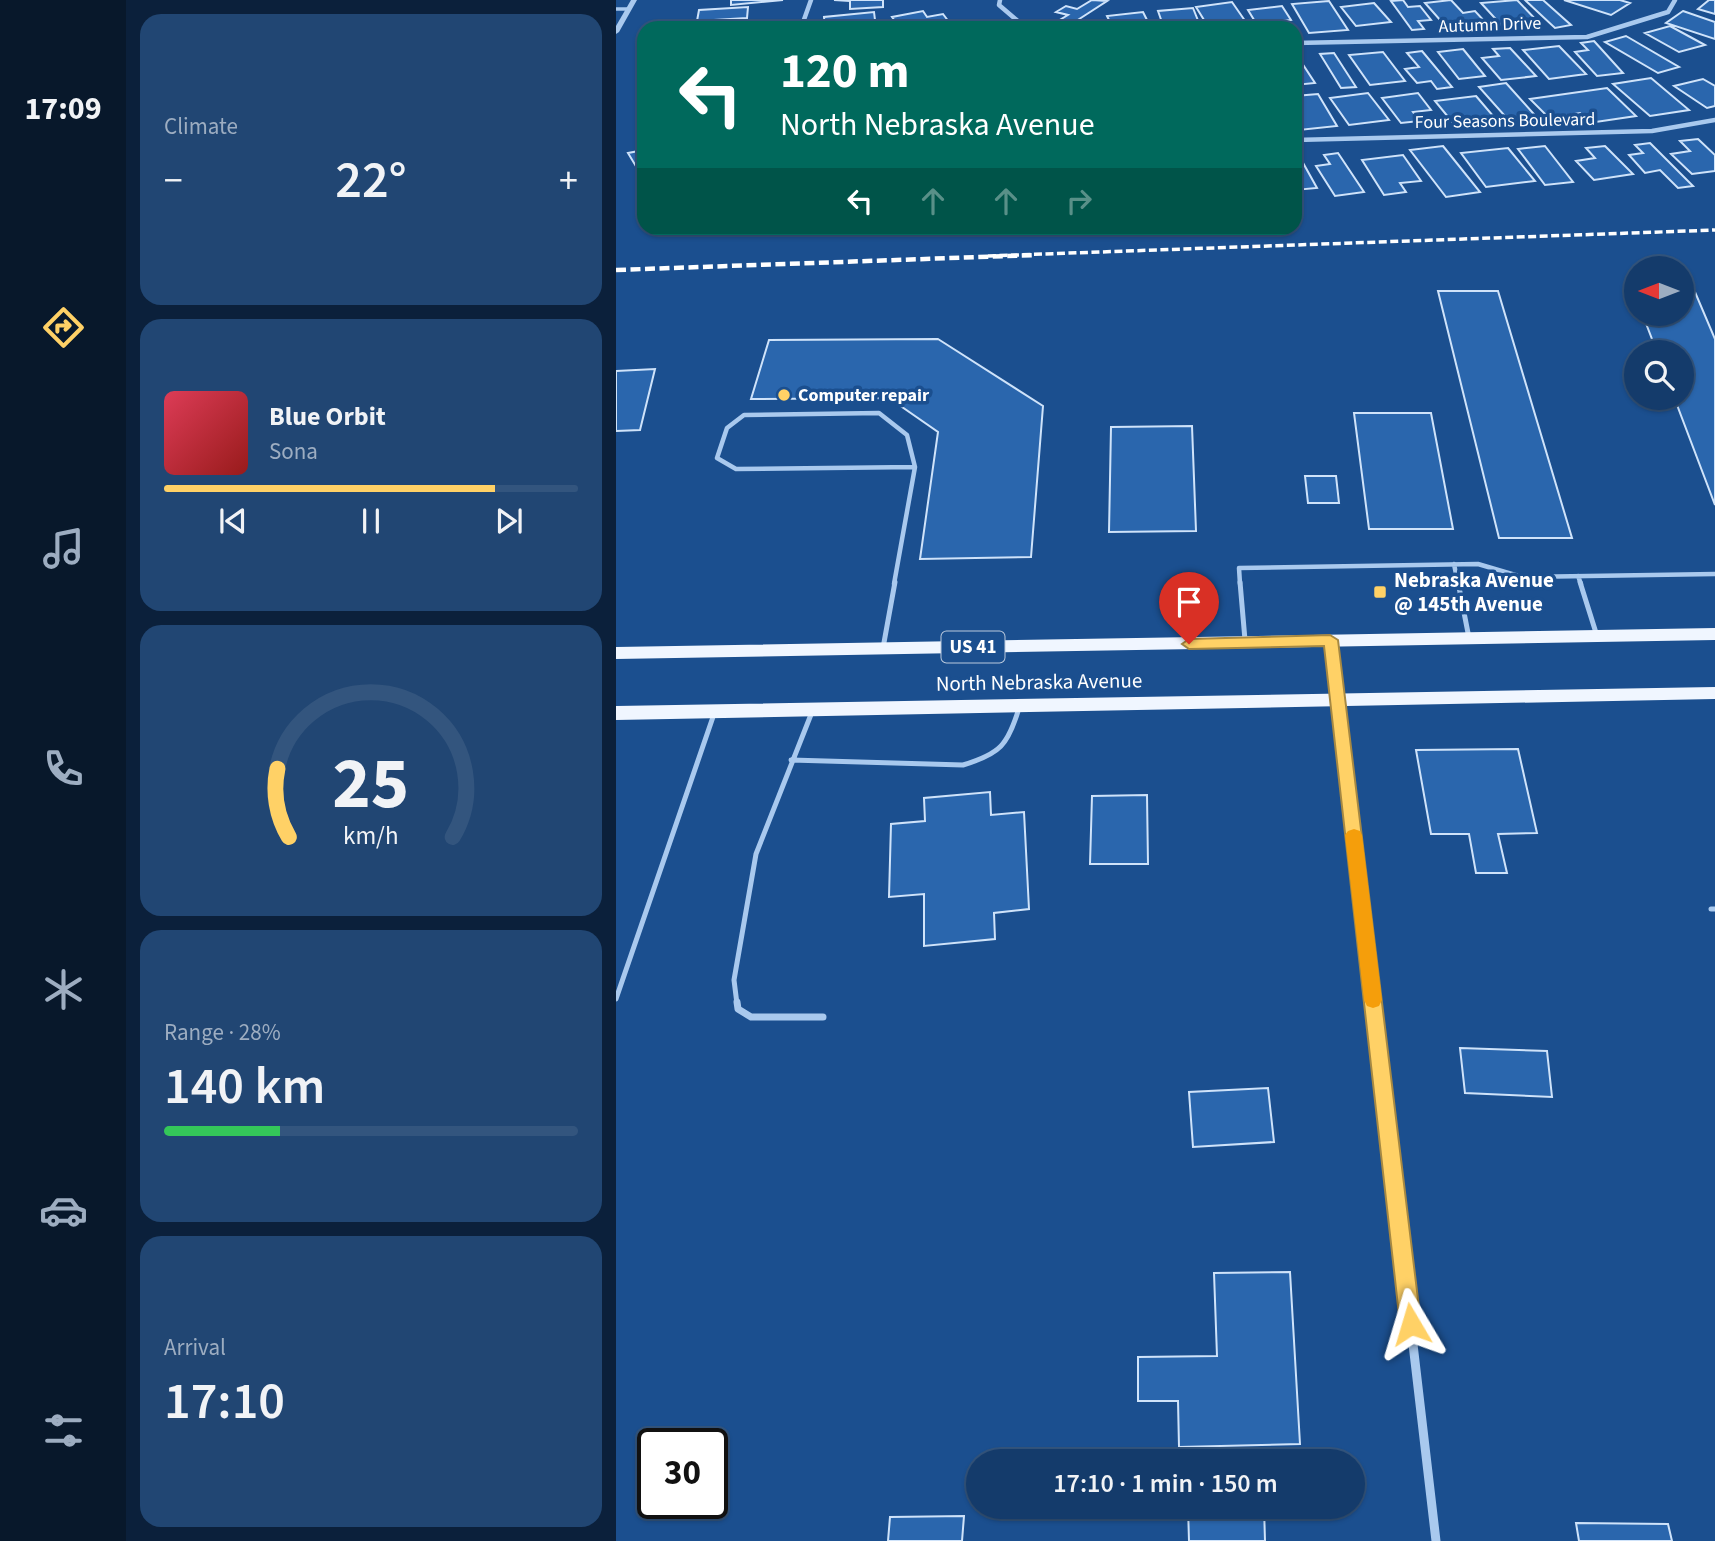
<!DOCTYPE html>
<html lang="en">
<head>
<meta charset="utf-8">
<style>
	:root { --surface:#143b6b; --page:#214673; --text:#f1f3f6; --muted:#9dadc1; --line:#33557e; --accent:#ffd166 }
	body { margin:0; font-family:"Source Sans 3",sans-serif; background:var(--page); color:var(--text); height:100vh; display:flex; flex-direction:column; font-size:26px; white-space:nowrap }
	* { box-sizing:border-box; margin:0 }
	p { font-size:23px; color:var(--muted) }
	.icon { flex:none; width:38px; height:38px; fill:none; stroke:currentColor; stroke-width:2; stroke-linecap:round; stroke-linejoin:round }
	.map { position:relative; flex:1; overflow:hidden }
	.panel { display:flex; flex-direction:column; gap:14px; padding:14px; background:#0b203b; width:490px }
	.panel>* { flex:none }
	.banner { position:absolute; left:21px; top:21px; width:665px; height:214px; border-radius:21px; box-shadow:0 2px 5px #0004,0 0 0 2px var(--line); background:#00695c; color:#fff; overflow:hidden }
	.needle { width:46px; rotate:270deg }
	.buttons { position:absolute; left:1008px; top:256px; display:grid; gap:14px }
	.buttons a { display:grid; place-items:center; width:70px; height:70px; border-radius:50%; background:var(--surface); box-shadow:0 2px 5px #0004,0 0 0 2px var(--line); font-size:35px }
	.speed { position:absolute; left:21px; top:1428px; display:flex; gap:14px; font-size:35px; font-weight:700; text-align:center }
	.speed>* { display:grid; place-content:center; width:91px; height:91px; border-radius:50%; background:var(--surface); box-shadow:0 2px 5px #0004,0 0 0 2px var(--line); line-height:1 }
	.speed .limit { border:4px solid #111; border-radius:10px; background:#fff; color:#111 }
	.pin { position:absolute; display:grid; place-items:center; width:60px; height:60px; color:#fff; margin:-72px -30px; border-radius:50% 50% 50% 0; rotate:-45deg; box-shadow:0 0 7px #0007 }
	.pin .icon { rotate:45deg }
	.me { position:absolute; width:77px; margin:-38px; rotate:353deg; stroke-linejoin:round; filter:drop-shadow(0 0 5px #0008) }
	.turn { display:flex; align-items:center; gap:24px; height:147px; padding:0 28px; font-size:32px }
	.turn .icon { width:91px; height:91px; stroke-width:2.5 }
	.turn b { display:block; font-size:49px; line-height:60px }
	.lanes { display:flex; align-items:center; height:66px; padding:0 28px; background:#0003; justify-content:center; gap:35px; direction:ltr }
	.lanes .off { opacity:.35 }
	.big { font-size:52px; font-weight:600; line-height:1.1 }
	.panel .widget { flex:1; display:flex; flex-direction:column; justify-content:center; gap:10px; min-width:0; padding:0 24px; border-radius:21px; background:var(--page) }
	.panel .dial { align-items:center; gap:0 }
	.dial svg { height:182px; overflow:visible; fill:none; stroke:var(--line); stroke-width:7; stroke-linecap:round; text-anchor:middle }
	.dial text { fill:var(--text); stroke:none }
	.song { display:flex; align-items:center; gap:21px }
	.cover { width:84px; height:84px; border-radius:10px; background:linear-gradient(135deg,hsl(350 70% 55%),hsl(0 70% 35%)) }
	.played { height:7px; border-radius:4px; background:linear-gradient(90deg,var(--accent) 80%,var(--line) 80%) }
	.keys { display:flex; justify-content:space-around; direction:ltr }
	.heat { display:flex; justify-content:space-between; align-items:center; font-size:38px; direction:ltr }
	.charge { height:10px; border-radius:5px; background:linear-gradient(90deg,#34c759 28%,var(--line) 0) }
	.trip { position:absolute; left:350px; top:1449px; width:399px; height:70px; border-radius:35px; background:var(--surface); box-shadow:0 2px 5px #0004,0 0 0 2px var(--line); font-weight:600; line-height:70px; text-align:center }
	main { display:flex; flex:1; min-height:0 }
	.dock { display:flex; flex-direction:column; width:126px; justify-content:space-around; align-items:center; background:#08182b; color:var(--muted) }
	.dock .icon { width:49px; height:49px }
	.dock .current { color:var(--accent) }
	.dock b { font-size:32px; color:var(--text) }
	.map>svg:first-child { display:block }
	.building { fill:#2a66ad; stroke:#cfe3fa; stroke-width:2 }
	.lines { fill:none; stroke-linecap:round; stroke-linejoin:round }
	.service-far3 { stroke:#a9c9ee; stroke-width:3.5 }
	.service-far2 { stroke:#a9c9ee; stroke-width:4.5 }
	.service-far1 { stroke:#a9c9ee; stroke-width:5 }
	.service { stroke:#a9c9ee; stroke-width:7 }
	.minor-far2 { stroke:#a9c9ee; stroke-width:4.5 }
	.minor-far1 { stroke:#a9c9ee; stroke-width:7 }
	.minor { stroke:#a9c9ee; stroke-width:9 }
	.tertiary { fill:#a9c9ee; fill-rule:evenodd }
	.primary { fill:#f0f6ff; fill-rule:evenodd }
	.rail-far1 { stroke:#fff; stroke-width:3.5; stroke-dasharray:8 3.5; stroke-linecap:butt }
	.rail { stroke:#fff; stroke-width:4.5; stroke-dasharray:10 4.5; stroke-linecap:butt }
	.route { fill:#ffd166; stroke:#a68842; stroke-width:2 }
	.slow { fill:#f59e0b }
	.poi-dot { fill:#ffd166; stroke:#1b4f8f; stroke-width:2.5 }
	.labels { text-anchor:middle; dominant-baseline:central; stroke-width:7; stroke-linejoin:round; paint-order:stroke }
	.far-street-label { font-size:18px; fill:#fff; stroke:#1b4f8f }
	.far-poi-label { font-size:18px; font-weight:bold; fill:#fff; stroke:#1b4f8f; text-anchor:start }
	.shield { fill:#1b4f8f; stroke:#bbcadd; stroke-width:2 }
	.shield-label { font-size:19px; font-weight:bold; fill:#fff }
	.poi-label { font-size:21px; font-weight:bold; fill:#fff; stroke:#1b4f8f; text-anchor:start }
	.street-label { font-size:21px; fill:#fff; stroke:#1b4f8f }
</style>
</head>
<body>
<main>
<nav class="dock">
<b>17:09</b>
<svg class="icon current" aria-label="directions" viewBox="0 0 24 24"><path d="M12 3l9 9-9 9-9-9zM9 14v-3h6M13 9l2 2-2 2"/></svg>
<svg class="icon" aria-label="music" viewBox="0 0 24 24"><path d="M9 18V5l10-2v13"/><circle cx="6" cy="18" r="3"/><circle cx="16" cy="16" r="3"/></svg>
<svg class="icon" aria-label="phone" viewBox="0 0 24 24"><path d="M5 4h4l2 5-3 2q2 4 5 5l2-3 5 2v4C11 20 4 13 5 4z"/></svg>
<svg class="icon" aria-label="climate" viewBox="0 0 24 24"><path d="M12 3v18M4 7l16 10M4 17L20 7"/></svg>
<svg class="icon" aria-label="car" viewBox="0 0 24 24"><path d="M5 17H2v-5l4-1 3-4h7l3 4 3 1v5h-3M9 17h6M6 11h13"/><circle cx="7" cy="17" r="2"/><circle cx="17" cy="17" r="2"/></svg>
<svg class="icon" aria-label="filters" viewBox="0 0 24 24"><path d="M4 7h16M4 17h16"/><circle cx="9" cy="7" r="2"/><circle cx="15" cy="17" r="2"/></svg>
</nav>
<section class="panel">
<div class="widget"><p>Climate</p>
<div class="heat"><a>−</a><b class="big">22°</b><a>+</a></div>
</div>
<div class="widget">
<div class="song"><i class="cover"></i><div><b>Blue Orbit</b><p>Sona</p></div></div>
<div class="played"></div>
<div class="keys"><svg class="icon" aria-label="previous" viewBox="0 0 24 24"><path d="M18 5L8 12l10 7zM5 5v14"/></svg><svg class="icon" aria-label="pause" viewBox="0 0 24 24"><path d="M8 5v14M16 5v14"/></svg><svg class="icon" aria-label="next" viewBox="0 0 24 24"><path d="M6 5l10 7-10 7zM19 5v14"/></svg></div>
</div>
<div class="widget dial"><svg viewBox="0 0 100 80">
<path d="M14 69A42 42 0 1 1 86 69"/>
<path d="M14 69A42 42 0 0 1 9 39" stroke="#ffd166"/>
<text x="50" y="56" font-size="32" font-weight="700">25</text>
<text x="50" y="72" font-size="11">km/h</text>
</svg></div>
<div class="widget"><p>Range · 28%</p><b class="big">140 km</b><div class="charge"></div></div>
<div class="widget"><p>Arrival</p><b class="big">17:10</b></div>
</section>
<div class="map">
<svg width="1099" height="1541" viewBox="0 0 1099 1541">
	<rect width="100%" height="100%" fill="#1b4f8f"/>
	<path class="building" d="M115,0h52l-52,5z
		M218,0h49v7l-33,2v-8z
		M476,0l15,1 -37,24 -12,-4 10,-6 -12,-3 10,-6 11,3z
		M787,0l5,7 12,-1 11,14 -13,1 6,8 -12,1 -21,-29z
		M835,0l12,13 12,-2 12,13 -39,5 -23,-26z
		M901,0l22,23 -36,4 -22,-24z
		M909,0h18l28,25 -16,3z
		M948,0h56l10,3 -19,12z
		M1093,0h6v14l-17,-5z
		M713,1l19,29 -39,3 -17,-29z
		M616,2l18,26h-41l-13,-21z
		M758,3l17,19 -35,4 -15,-19z
		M666,6l9,14 -17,2 4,6h-19l-11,-18z
		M132,7l-1,11 -50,3 2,-11z
		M577,8l8,20h-37l-6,-17z
		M307,11l4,6 16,-3 9,12 -52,2 -8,-11z
		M1067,11l32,11v17l-49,-16z
		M258,12l2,16h-51l-1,-11z
		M527,12l8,16h-38l-6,-12z
		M164,21v7h-76v-2z
		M369,21l10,7h-33z
		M1054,26l35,19 -26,7 -34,-19z
		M1010,36l53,31 -21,6 -53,-31z
		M978,41l29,32 -26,3 -22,-24 13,-2 -7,-7z
		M943,46l27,28 -37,5 -26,-29z
		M894,48l26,28 -35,4 -19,-22 17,-2 -6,-7z
		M847,49l22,27 -26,3 -21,-27z
		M806,51l30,36 -15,2 -6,-8 -14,2 -12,-14 14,-2 -12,-14z
		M767,52l22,29 -35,4 -21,-30z
		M718,53l22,34 -15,1 -21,-34z
		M679,54h1l19,29 -20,2z
		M1035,78l38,32 -39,6 -37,-32z
		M1087,79l12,7v20l-8,2 -33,-22z
		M890,83l34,38 -28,3 -33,-37z
		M991,88l29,28 -47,7 -9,-10 -31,5 -19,-19z
		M752,93l21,27 -40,5 -19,-27z
		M802,93l13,17 -18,2 7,9 -19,2 -19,-25z
		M702,94l19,32 -38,4 -4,-7v-27z
		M860,96l18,21 -41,6 -18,-22z
		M1082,139l17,16v16l-23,3 -21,-20 19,-3 -10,-10z
		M1034,143l43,43 -15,2 -18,-18 -15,3 -16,-18 14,-2 -8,-8z
		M827,146l37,46 -34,5 -36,-47z
		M929,146l28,36 -28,3 -27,-36z
		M989,146l28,28 -39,6 -18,-19 19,-3 -9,-10z
		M892,148l27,33 -49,6 -25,-34z
		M28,150v27l-1,1 -15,-25z
		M679,152h2l20,36 -22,2z
		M722,153l26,39 -29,4 -19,-30 14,-2 -6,-9z
		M787,155l18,26 -21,2 6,9 -22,3 -22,-35z
		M822,291h60l74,247h-73z
		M1066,292h13l20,47v166l-41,-108h8v-45h-25l-15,-39h40z
		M322,339l105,67 -12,151 -111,2 18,-127 -49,-34 -138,1 18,-59z
		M39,369l-15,61 -24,1v-60z
		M738,413h77l22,116h-84z
		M576,426l4,105 -87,1 2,-105z
		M689,476h31l3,27h-31z
		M902,749l19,84 -39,1 9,39h-31l-7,-39h-38l-15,-84z
		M374,792l1,23 33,-3 5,97 -35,4 1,26 -71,7v-52l-35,3 2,-73 34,-3 -1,-23z
		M531,795l1,69h-58l2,-68z
		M844,1048l87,3 5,46 -87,-4z
		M652,1088l6,54 -81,5 -4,-55z
		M674,1272l10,172 -121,3 -1,-46h-40v-44l79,-1 -3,-83z
		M572,1507h76l1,34h-76z
		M348,1516l-2,25h-74l2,-24z
		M960,1523l92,1 4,17h-93z"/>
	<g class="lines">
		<path class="service-far3" d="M0,9h13"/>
		<path class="service-far2" d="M263,413l28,22 8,32 -179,2 -19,-11 10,-30 17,-13z
			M838,564l4,20
			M962,576l3,8
			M278,584l21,-117
			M624,584l-1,-16 239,-4 44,13 193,-3"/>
		<path class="service-far1" d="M624,582l5,58
			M842,582l11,56
			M964,582l17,54
			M267,648l12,-66
			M175,760l172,5c37,-11 45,-20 56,-57
			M1095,909h4
			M0,999l98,-285
			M121,1004l-3,-24 22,-126 56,-142"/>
		<path class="service" d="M121,1002l1,7 13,8h72"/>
		<path class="minor-far2" d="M384,0l-1,5 27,23
			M185,28l10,-28
			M679,43l292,-6 81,-25 7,-12
			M679,140l357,-9 63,-11"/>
		<path class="minor-far1" d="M714,640l43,364"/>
		<path class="minor" d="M757,1002l63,539"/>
		<path class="tertiary" d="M15,0h6l-18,32 -3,2v-8z"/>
		<path class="primary" d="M1099,628v12l-1099,19v-12z
			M1099,687v12l-1099,21v-14z"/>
		<path class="rail-far1" d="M372,256l727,-26"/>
		<path class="rail" d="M0,270l420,-15"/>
	</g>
	<path class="route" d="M714,635l8,5 83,684 -3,7 -7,3 -8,-3 -3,-7 -76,-678 -135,3 -7,-5 7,-5z"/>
	<path class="slow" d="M738,829l6,2 2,4 20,165 -3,6 -6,2 -6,-2 -3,-6 -19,-165 3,-4z"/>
	<g class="poi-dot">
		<circle cx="168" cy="395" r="7"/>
		<rect x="757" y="585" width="14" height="14" rx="3.5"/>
	</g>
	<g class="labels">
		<g class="far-street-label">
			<text transform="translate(874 25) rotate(-2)">Autumn Drive</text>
			<text transform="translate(889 121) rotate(-1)">Four Seasons Boulevard</text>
		</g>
		<g class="far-poi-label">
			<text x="182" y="395">Computer repair</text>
		</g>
		<rect class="shield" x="325.5" y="631.5" width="63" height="31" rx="5"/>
		<g class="shield-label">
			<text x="357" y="647">US 41</text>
		</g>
		<g class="poi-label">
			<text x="778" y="580">Nebraska Avenue<tspan x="778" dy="24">@ 145th Avenue</tspan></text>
		</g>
		<g class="street-label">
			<text transform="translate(423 682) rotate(-1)">North Nebraska Avenue</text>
		</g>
	</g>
</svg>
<div class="buttons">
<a><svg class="needle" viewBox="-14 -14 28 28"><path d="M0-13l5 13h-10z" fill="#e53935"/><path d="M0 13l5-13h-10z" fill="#9dadc1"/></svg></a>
<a><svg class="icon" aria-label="search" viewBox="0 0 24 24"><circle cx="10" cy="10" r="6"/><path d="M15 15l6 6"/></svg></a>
</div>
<div class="speed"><div class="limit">30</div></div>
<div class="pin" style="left:573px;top:644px;background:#d93025"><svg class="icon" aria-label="arrive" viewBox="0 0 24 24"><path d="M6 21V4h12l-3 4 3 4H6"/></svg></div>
<svg class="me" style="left:795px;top:1324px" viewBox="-20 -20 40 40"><path d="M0-17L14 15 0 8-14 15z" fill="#ffd166" stroke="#fff" stroke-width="4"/></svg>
<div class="trip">17:10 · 1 min · 150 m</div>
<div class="banner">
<div class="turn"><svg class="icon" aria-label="left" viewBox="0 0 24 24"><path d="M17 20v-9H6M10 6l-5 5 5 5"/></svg><div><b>120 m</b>North Nebraska Avenue</div></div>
<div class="lanes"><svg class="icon" aria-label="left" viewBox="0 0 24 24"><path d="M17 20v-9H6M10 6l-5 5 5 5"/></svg><svg class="icon off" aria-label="ahead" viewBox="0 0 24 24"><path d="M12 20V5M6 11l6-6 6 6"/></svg><svg class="icon off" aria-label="ahead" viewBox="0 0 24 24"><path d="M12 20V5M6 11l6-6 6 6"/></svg><svg class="icon off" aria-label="right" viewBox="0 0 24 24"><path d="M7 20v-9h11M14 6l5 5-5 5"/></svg></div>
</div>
</div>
</main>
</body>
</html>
